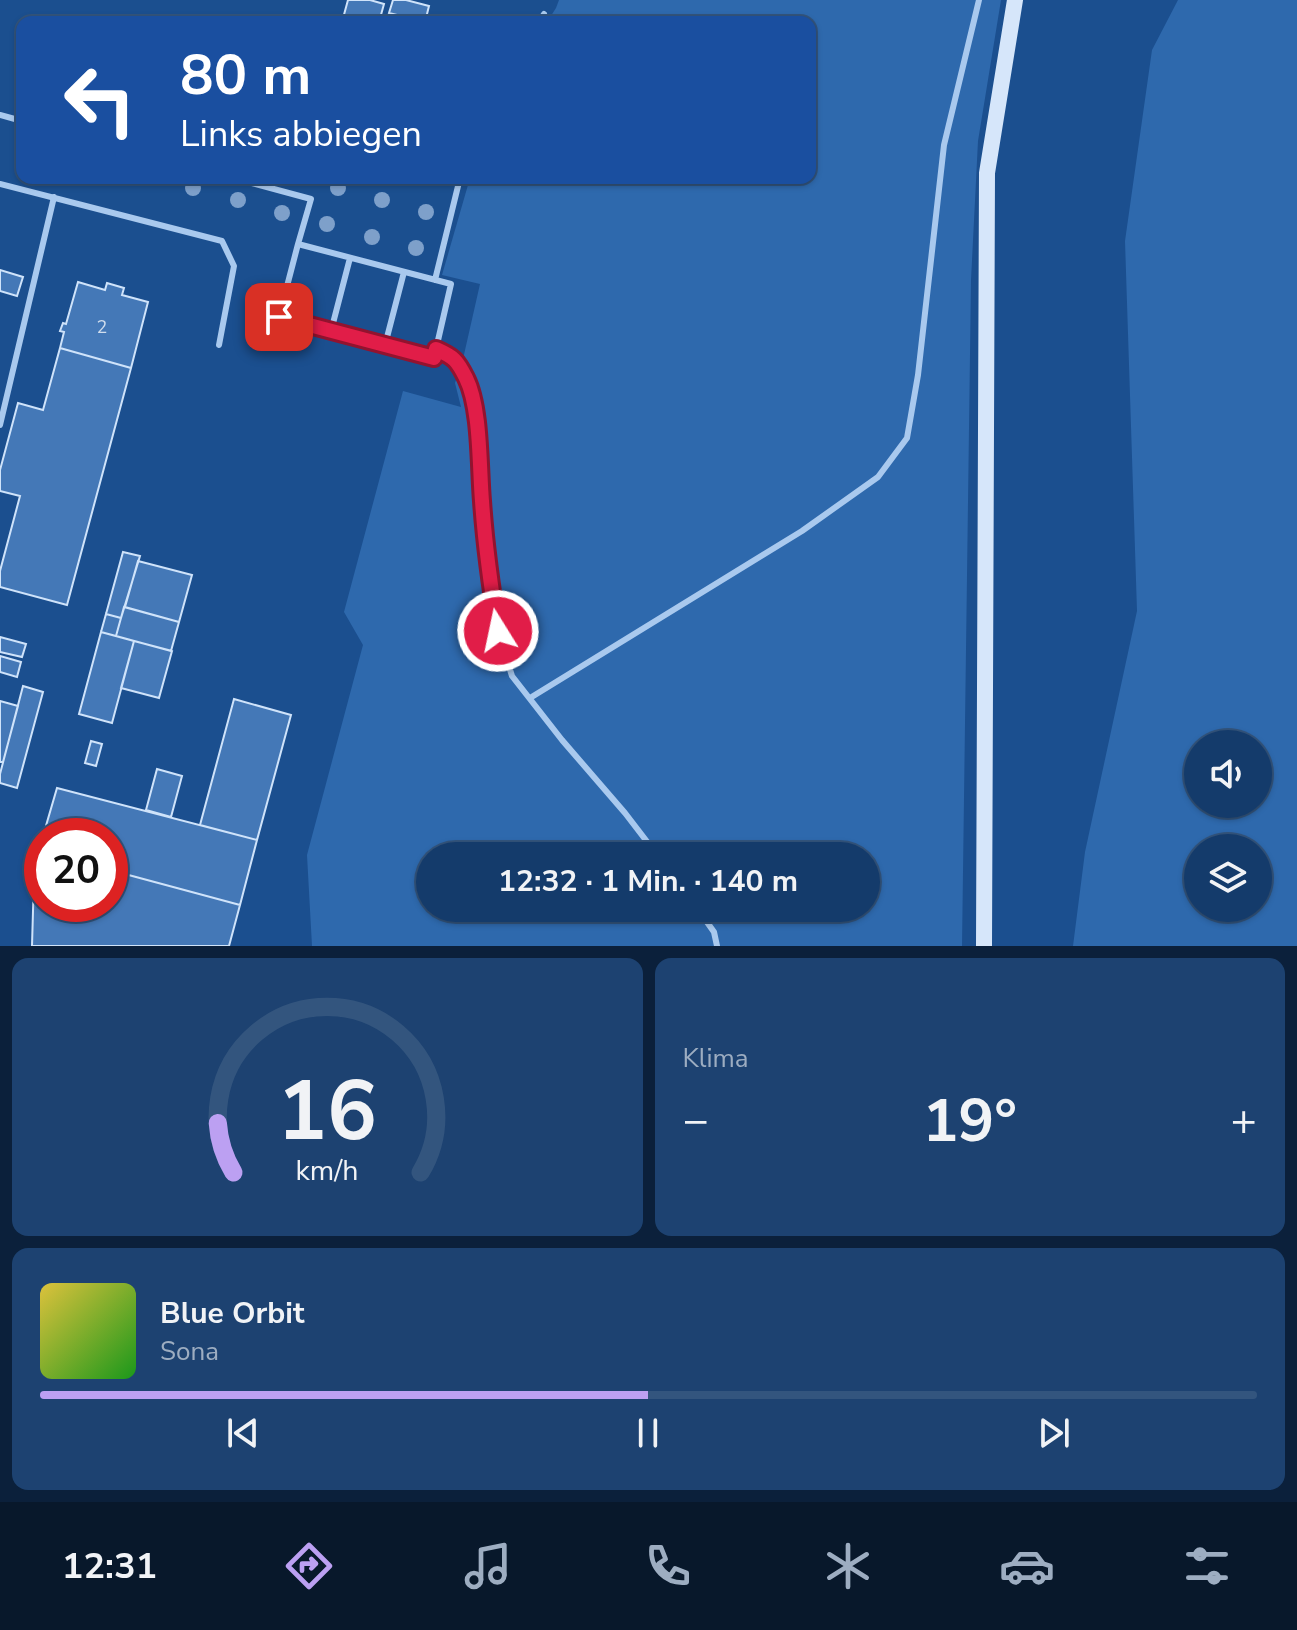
<!DOCTYPE html>
<html lang="de">
<head>
<meta charset="utf-8">
<style>
	:root { --surface:#143b6b; --page:#1d4271; --text:#f1f3f6; --muted:#9dadc1; --line:#33557e; --accent:#bca0f2 }
	body { margin:0; font-family:"Nunito Sans",sans-serif; background:var(--page); color:var(--text); height:100vh; display:flex; flex-direction:column; font-size:30px; white-space:nowrap }
	* { box-sizing:border-box; margin:0 }
	p { font-size:26px; color:var(--muted) }
	.icon { flex:none; width:44px; height:44px; fill:none; stroke:currentColor; stroke-width:2; stroke-linecap:round; stroke-linejoin:round }
	.map { position:relative; height:946px; overflow:hidden }
	.sheet { display:flex; flex-direction:column; gap:12px; padding:12px; background:#0b203b; flex:1 }
	.sheet>* { flex:none }
	.hud { position:absolute; left:16px; top:16px; width:800px; height:168px; border-radius:16px; box-shadow:0 2px 6px #0004,0 0 0 2px var(--line); background:#1a4fa0; color:#fff; overflow:hidden }
	.buttons { position:absolute; left:1184px; top:730px; display:grid; gap:16px }
	.buttons a { display:grid; place-items:center; width:88px; height:88px; border-radius:50%; background:var(--surface); box-shadow:0 2px 6px #0004,0 0 0 2px var(--line); font-size:40px }
	.speed { position:absolute; left:24px; top:818px; display:flex; gap:16px; font-size:40px; font-weight:700; text-align:center }
	.speed>* { display:grid; place-content:center; width:104px; height:104px; border-radius:50%; background:var(--surface); box-shadow:0 2px 6px #0004,0 0 0 2px var(--line); line-height:1 }
	.speed .limit { border:12px solid #d22; background:#fff; color:#111 }
	.pin { position:absolute; display:grid; place-items:center; width:68px; height:68px; color:#fff; margin:-34px; border-radius:16px; box-shadow:0 4px 12px #0006 }
	.me { position:absolute; width:88px; margin:-44px; rotate:350deg; stroke-linejoin:round; filter:drop-shadow(0 0 6px #0008) }
	.turn { display:flex; align-items:center; gap:28px; height:168px; padding:0 32px; font-size:36px }
	.turn .icon { width:104px; height:104px; stroke-width:2.5 }
	.turn b { display:block; font-size:56px; line-height:68px }
	.big { font-size:60px; font-weight:700; line-height:1.1 }
	.sheet .widget { flex:1; display:flex; flex-direction:column; justify-content:center; gap:12px; min-width:0; padding:0 28px; border-radius:16px; background:var(--page) }
	.sheet .dial { align-items:center; gap:0 }
	.dial svg { height:208px; overflow:visible; fill:none; stroke:var(--line); stroke-width:7; stroke-linecap:round; text-anchor:middle }
	.dial text { fill:var(--text); stroke:none }
	.song { display:flex; align-items:center; gap:24px }
	.cover { width:96px; height:96px; border-radius:12px; background:linear-gradient(135deg,hsl(50 70% 55%),hsl(120 70% 35%)) }
	.played { height:8px; border-radius:4px; background:linear-gradient(90deg,var(--accent) 50%,var(--line) 50%) }
	.keys { display:flex; justify-content:space-around; direction:ltr }
	.heat { display:flex; justify-content:space-between; align-items:center; font-size:44px; direction:ltr }
	.sheet .tiles { flex:1; display:grid; gap:12px; grid-template-columns:1fr 1fr }
	.widget:last-child { grid-column:span 2 }
	.trip { position:absolute; left:416px; top:842px; width:464px; height:80px; border-radius:40px; background:var(--surface); box-shadow:0 2px 6px #0004,0 0 0 2px var(--line); font-weight:700; line-height:80px; text-align:center }
	.tab-bar { display:flex; height:128px; justify-content:space-around; align-items:center; background:#08182b; color:var(--muted) }
	.tab-bar .icon { width:56px; height:56px }
	.tab-bar .current { color:var(--accent) }
	.tab-bar b { font-size:36px; color:var(--text) }
	.map>svg:first-child { display:block }
	.green { fill:#2e69ad; fill-rule:evenodd }
	.building { fill:#4478b7; stroke:#cfe3fa; stroke-width:2 }
	.lines { fill:none; stroke-linecap:round; stroke-linejoin:round }
	.lane { stroke:#a9c9ee; stroke-width:6 }
	.secondary { stroke:#d6e6fa; stroke-width:16 }
	.tree { fill:#7ea0ca }
	.route-casing { stroke:#92132f; stroke-width:20 }
	.route { stroke:#e11d48; stroke-width:14 }
	.labels { text-anchor:middle; dominant-baseline:central; stroke-width:8; stroke-linejoin:round; paint-order:stroke }
	.number-label { font-size:18px; fill:#d0dded }
</style>
</head>
<body>
<div class="map">
<svg width="1297" height="946" viewBox="0 0 1297 946">
	<rect width="100%" height="100%" fill="#1b4f8f"/>
	<path class="green" d="M559,0h442l-23,141 -7,139 -9,666h-650l-5,-91 56,-210 -19,-33 59,-221 58,16 -6,-24 8,-24 17,-75 -38,-9 28,-97h340v-156h-263l9,-14zM430,856h436v52h-436z
		M1178,0h119v946h-224l12,-94 52,-241 -12,-370 27,-191zM1258,744v60h-60v-60zM1258,848v60h-60v-60z"/>
	<path class="building" d="M348,0h22l14,4 -5,18h-37z
		M393,0h13l23,6 -4,16 -36,-9z
		M0,270l23,7 -6,19 -17,-5z
		M78,282l27,8 2,-7 17,5 -2,7 26,7 -17,66 -71,-20 4,-16 -4,-1 3,-8 3,1z
		M60,348l71,20 -64,237 -67,-18v-16l20,-75 -20,-5v-21l18,-67 25,7z
		M123,552l17,4 -19,62 -15,-4z
		M138,561l54,14 -13,47 -54,-15z
		M124,607l55,15 -8,29 -55,-15z
		M106,614l15,4 -5,18 -15,-4z
		M101,632l33,9 -22,82 -33,-9z
		M0,637l26,7 -4,13 -22,-5z
		M134,641l38,10 -13,47 -38,-10z
		M0,656l21,6 -4,15 -17,-5z
		M23,686l20,6 -26,96 -17,-5v-9z
		M234,699l57,16 -34,125 -57,-15z
		M0,701l18,5 -15,56h-3z
		M91,741l11,3 -6,22 -11,-3z
		M157,769l25,7 -11,41 -25,-7z
		M57,788l200,52 -17,65 -130,-35v-34h-67z
		M39,850l3,1v53h68v-34l130,35 -11,41h-197l2,-70z"/>
	<g class="lines">
		<path class="lane" d="M539,22l5,-8
			M0,115l22,6
			M233,178l78,21 -13,45 153,40 -15,65 17,8 14,22 5,13 6,48 4,60 8,81 8,50 14,45 50,64 63,73 33,43
			M0,184l222,57 12,25 -15,79
			M298,244l-19,73 52,14 19,-73
			M435,280l25,-102
			M331,331l54,14 19,-73
			M385,345l49,13 2,-9
			M0,425l54,-228
			M530,698l272,-167 76,-54 29,-39 11,-63 26,-230 35,-145
			M697,908l17,24 3,14"/>
		<path class="secondary" d="M984,946l3,-773 28,-173"/>
	</g>
	<g class="tree">
		<circle cx="193" cy="188" r="8"/>
		<circle cx="338" cy="188" r="8"/>
		<circle cx="238" cy="200" r="8"/>
		<circle cx="382" cy="200" r="8"/>
		<circle cx="426" cy="212" r="8"/>
		<circle cx="282" cy="213" r="8"/>
		<circle cx="327" cy="224" r="8"/>
		<circle cx="372" cy="237" r="8"/>
		<circle cx="416" cy="248" r="8"/>
	</g>
	<g class="lines">
		<g class="route-casing">
			<path id="route" d="M279,317l155,41 2,-9c18,8 21,11 30,29 15,30 13,89 16,123 3,44 9,87 16,130"/>
		</g>
		<use href="#route" class="route"/>
	</g>
	<g class="labels">
		<g class="number-label">
			<text x="102" y="327">2</text>
		</g>
	</g>
</svg>
<div class="buttons">
<a><svg class="icon" aria-label="sound" viewBox="0 0 24 24"><path d="M4 9h4l5-4v14l-5-4H4zM17 9q2 3 0 6"/></svg></a>
<a><svg class="icon" aria-label="layers" viewBox="0 0 24 24"><path d="M12 4l9 5-9 5-9-5zM3 14l9 5 9-5"/></svg></a>
</div>
<div class="speed"><div class="limit">20</div></div>
<div class="pin" style="left:279px;top:317px;background:#d93025"><svg class="icon" aria-label="arrive" viewBox="0 0 24 24"><path d="M6 21V4h12l-3 4 3 4H6"/></svg></div>
<svg class="me" style="left:498px;top:631px" viewBox="-20 -20 40 40"><circle r="17" fill="#e11d48" stroke="#fff" stroke-width="3"/><path d="M0-11L8 9 0 5-8 9z" fill="#fff"/></svg>
<div class="trip">12:32 · 1 Min. · 140 m</div>
<div class="hud">
<div class="turn"><svg class="icon" aria-label="left" viewBox="0 0 24 24"><path d="M17 20v-9H6M10 6l-5 5 5 5"/></svg><div><b>80 m</b>Links abbiegen</div></div>
</div>
</div>
<section class="sheet">
<div class="tiles">
<div class="widget dial"><svg viewBox="0 0 100 80">
<path d="M14 69A42 42 0 1 1 86 69"/>
<path d="M14 69A42 42 0 0 1 8 50" stroke="#bca0f2"/>
<text x="50" y="56" font-size="32" font-weight="700">16</text>
<text x="50" y="72" font-size="11">km/h</text>
</svg></div>
<div class="widget"><p>Klima</p>
<div class="heat"><a>−</a><b class="big">19°</b><a>+</a></div>
</div>
<div class="widget">
<div class="song"><i class="cover"></i><div><b>Blue Orbit</b><p>Sona</p></div></div>
<div class="played"></div>
<div class="keys"><svg class="icon" aria-label="previous" viewBox="0 0 24 24"><path d="M18 5L8 12l10 7zM5 5v14"/></svg><svg class="icon" aria-label="pause" viewBox="0 0 24 24"><path d="M8 5v14M16 5v14"/></svg><svg class="icon" aria-label="next" viewBox="0 0 24 24"><path d="M6 5l10 7-10 7zM19 5v14"/></svg></div>
</div>
</div>
</section>
<nav class="tab-bar">
<b>12:31</b>
<svg class="icon current" aria-label="directions" viewBox="0 0 24 24"><path d="M12 3l9 9-9 9-9-9zM9 14v-3h6M13 9l2 2-2 2"/></svg>
<svg class="icon" aria-label="music" viewBox="0 0 24 24"><path d="M9 18V5l10-2v13"/><circle cx="6" cy="18" r="3"/><circle cx="16" cy="16" r="3"/></svg>
<svg class="icon" aria-label="phone" viewBox="0 0 24 24"><path d="M5 4h4l2 5-3 2q2 4 5 5l2-3 5 2v4C11 20 4 13 5 4z"/></svg>
<svg class="icon" aria-label="climate" viewBox="0 0 24 24"><path d="M12 3v18M4 7l16 10M4 17L20 7"/></svg>
<svg class="icon" aria-label="car" viewBox="0 0 24 24"><path d="M5 17H2v-5l4-1 3-4h7l3 4 3 1v5h-3M9 17h6M6 11h13"/><circle cx="7" cy="17" r="2"/><circle cx="17" cy="17" r="2"/></svg>
<svg class="icon" aria-label="filters" viewBox="0 0 24 24"><path d="M4 7h16M4 17h16"/><circle cx="9" cy="7" r="2"/><circle cx="15" cy="17" r="2"/></svg>
</nav>
</body>
</html>
